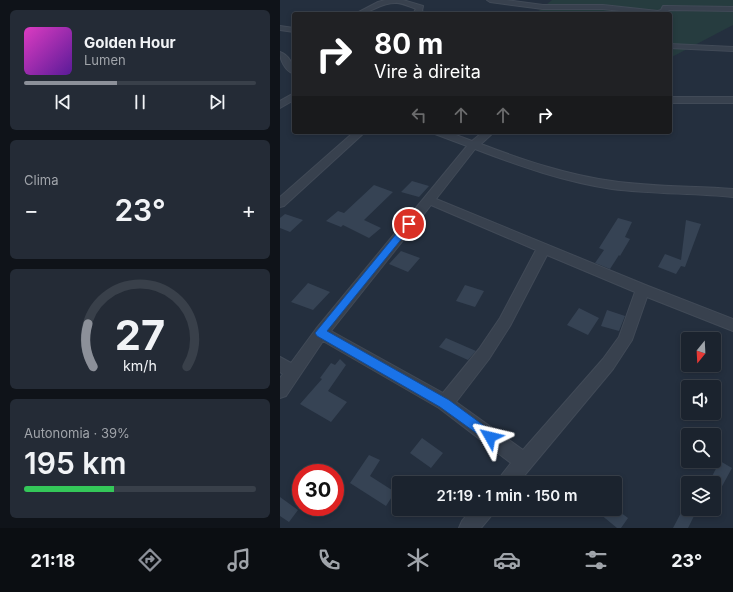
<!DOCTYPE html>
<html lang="pt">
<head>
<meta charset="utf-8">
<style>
	:root { --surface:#1b232e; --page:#242b36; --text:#f1f3f6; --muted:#a0a4aa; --line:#39404a; --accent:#8c9099 }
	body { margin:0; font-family:Inter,sans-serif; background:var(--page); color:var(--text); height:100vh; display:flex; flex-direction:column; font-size:15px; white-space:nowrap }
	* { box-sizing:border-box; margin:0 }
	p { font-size:13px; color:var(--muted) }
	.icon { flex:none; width:22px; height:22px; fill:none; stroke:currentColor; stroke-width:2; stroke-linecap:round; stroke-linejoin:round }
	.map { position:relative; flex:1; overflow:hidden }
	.panel { display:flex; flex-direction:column; gap:10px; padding:10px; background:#0f1319; width:280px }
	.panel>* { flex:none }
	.guide { position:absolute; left:12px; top:12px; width:380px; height:122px; border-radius:4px; box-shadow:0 2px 6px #0003,0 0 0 1px var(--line); background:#202124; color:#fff; overflow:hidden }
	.needle { width:26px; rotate:198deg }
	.fabs { position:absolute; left:401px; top:332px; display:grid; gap:8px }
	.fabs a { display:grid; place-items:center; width:40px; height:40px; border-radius:4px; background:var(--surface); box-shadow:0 2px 6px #0003,0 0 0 1px var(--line); font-size:20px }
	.speed { position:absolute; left:12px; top:464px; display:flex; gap:8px; font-size:20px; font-weight:700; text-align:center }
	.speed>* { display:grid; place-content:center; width:52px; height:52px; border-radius:50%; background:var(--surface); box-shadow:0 2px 6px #0003,0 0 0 1px var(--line); line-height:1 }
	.speed .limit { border:6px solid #d22; background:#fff; color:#111 }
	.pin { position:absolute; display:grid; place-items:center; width:34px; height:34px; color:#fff; margin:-17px; border:2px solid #fff; border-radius:50%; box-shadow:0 1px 4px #0007 }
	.me { position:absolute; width:44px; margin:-22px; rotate:307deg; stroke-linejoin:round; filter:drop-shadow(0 0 3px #0008) }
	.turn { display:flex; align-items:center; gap:14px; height:84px; padding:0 16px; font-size:18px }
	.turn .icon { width:52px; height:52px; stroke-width:2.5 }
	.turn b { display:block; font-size:28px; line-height:34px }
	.lanes { display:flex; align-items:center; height:38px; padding:0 16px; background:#0003; justify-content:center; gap:20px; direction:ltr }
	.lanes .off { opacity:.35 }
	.big { font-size:30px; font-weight:600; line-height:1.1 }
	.panel .card { flex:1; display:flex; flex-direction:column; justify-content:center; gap:6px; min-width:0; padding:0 14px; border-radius:6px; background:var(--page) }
	.panel .dial { align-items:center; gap:0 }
	.dial svg { height:104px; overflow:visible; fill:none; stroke:var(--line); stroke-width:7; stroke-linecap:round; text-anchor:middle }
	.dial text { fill:var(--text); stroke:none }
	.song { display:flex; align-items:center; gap:12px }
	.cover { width:48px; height:48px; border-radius:6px; background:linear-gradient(135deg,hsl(310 70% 55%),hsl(270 70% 35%)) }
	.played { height:4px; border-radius:2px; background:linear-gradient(90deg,var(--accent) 40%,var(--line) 40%) }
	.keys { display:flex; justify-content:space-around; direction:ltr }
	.heat { display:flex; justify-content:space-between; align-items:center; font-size:22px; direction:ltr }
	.charge { height:6px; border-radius:3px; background:linear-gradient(90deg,#34c759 39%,var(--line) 0) }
	.trip { position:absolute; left:112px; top:476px; width:230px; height:40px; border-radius:4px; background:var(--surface); box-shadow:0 2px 6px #0003,0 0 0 1px var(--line); font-weight:600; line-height:40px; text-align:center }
	.menu { display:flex; height:64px; justify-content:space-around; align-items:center; background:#0b0e12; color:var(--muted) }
	.menu .icon { width:28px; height:28px }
	.menu .on { color:var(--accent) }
	.menu b { font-size:18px; color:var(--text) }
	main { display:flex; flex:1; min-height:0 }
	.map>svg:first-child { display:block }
	.green { fill:#263c3f }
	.building { fill:#364354 }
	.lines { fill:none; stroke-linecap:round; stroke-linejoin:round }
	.minor-casing { stroke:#414a57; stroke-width:2 }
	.minor { fill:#38414e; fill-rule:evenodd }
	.route { fill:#1a73e8; stroke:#114b97 }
</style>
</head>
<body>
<main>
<section class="panel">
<div class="card">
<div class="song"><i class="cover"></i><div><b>Golden Hour</b><p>Lumen</p></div></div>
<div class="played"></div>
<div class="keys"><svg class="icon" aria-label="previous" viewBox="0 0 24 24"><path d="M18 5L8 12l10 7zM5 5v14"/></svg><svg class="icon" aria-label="pause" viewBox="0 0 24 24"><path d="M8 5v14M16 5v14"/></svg><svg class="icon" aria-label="next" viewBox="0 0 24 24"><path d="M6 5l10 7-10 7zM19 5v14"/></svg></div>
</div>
<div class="card"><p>Clima</p>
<div class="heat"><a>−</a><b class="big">23°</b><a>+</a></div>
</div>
<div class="card dial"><svg viewBox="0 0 100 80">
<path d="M14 69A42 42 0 1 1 86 69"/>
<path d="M14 69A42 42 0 0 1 10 36" stroke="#8c9099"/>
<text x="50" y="56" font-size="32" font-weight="700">27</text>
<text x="50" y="72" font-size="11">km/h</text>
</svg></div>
<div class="card"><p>Autonomia · 39%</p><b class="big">195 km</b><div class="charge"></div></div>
</section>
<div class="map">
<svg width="453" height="528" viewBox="0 0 453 528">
	<rect width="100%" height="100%" fill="#242f3e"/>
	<path class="green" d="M272,0h181v25l-63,33v-44h-135z"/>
	<path class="building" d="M132,181l17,5 -10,11 -18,-5z
		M94,185l19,7 -29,28 17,8 -12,10 -26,-13 -2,2 -15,-6 12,-10 6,2z
		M5,214l18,6 -13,12 -10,-4v-10z
		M338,218l14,4 -7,15 5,2 -10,17 -1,-1 -9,14 -15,-6 9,-13 -5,-2z
		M406,220l15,4 -16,43 -4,-1 -5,8 -18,-7 7,-13 16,6z
		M121,251l19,7 -12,14 -19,-8z
		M28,283l22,9 -17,18 -22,-8z
		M185,285l19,6 -9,16 -19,-6z
		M299,308l20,10 -11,17 -21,-10z
		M327,310l18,6 -6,15 -18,-5z
		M166,338l30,13 -8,9 -29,-13z
		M60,359l6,6 -18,26 19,11 -16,20 -31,-18 22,-25 -2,-1 11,-15 4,2z
		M142,438l21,15 -12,15 -21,-15z
		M89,455l11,5 -10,16 25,16 -9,14 -36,-23z
		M440,461l12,7 -12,22 -6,-4v-3l-5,-1z
		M0,497l18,13 -9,12 -9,-6z
		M404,507l11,7 -7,14h-15z
		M314,509h22l12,9 -7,10h-4z"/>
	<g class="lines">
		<g class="minor-casing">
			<path id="minor" d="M105,0h18l20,6 -1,5 6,3h-13l-1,-2 2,-3c-6,-2 -15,-7 -21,-6 -16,0 -24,11 -40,11l23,-12z
				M207,0h19l37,5h60l55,6 3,-1 2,-4h3l67,1v4l-64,-1 -4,4h-18l-44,-5h-60l-53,-7z
				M0,26l14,2v4l-14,-2z
				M390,44l63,3v4l-63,-3z
				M0,52c9,3 14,13 14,22 -9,-3 -14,-14 -14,-22z
				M14,93v7l-14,8v-7z
				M390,97h63v6h-63z
				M74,132h11l-81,74 -4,1v-10z
				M154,132h14l24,9 11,-9h11l-13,12c42,16 86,31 131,37 40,6 81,5 121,8v8c-40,-4 -81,-3 -121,-8 -47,-7 -93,-23 -137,-40l-39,50 212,87 85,33v12l-86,-34 -15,43 -19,29 -95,114h-21l3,-6 11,-14 -72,-55 -116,-67 -37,55 -6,2v-20l3,-4 -3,-2v-15l11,6 25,-34 151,-183 -32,-12zM151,205l105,45 -36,68 -21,31 -36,44 -112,-62zM267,255l88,37 -16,45 -16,22 -80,91 -67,-48 33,-43 21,-33z
				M192,509h21l-2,7 -10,12h-22l3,-7z"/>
		</g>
		<use href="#minor" class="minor"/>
	</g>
	<path class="route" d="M129,221l3,1 1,2 -1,2 -85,105 122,69 45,33 2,4 -2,4 -4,2 -50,-36 -123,-71 -2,-3 91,-111z"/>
</svg>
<div class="fabs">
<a><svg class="needle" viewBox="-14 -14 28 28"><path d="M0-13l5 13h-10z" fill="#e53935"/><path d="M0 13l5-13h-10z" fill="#a0a4aa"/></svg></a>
<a><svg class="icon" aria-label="sound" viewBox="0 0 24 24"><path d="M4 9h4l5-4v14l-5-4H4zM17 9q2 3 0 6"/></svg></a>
<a><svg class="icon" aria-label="search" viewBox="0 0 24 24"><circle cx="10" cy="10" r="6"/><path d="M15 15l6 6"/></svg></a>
<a><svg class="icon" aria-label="layers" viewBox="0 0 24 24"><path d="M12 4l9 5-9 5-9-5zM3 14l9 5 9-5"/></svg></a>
</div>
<div class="speed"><div class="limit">30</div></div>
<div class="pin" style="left:129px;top:224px;background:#d93025"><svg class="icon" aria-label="arrive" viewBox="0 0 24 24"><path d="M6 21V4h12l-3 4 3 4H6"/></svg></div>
<svg class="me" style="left:210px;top:437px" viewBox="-20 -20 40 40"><path d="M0-17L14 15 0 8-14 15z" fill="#1a73e8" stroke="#fff" stroke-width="4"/></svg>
<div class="trip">21:19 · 1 min · 150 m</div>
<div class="guide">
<div class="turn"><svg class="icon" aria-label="right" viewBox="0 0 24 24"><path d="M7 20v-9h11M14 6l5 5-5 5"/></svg><div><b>80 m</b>Vire à direita</div></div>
<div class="lanes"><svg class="icon off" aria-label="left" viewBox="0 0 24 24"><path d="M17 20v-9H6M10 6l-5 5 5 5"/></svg><svg class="icon off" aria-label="ahead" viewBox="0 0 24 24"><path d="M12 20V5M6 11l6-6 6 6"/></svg><svg class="icon off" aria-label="ahead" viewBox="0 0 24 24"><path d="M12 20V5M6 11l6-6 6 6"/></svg><svg class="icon" aria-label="right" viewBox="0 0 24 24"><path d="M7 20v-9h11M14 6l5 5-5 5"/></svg></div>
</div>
</div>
</main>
<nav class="menu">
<b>21:18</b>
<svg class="icon on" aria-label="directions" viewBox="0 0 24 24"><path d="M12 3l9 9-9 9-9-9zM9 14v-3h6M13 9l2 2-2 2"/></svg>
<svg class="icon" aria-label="music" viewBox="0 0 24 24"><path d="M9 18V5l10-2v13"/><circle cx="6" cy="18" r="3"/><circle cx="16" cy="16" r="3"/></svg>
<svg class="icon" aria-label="phone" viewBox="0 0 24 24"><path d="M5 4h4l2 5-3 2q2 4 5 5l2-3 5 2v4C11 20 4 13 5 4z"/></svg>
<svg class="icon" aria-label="climate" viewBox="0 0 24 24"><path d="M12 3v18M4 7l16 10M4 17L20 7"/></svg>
<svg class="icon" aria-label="car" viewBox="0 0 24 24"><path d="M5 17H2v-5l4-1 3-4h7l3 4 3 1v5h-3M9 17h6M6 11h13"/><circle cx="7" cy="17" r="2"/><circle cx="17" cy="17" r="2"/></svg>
<svg class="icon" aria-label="filters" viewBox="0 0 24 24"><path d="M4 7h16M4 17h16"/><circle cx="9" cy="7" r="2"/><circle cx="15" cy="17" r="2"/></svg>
<b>23°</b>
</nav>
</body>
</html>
